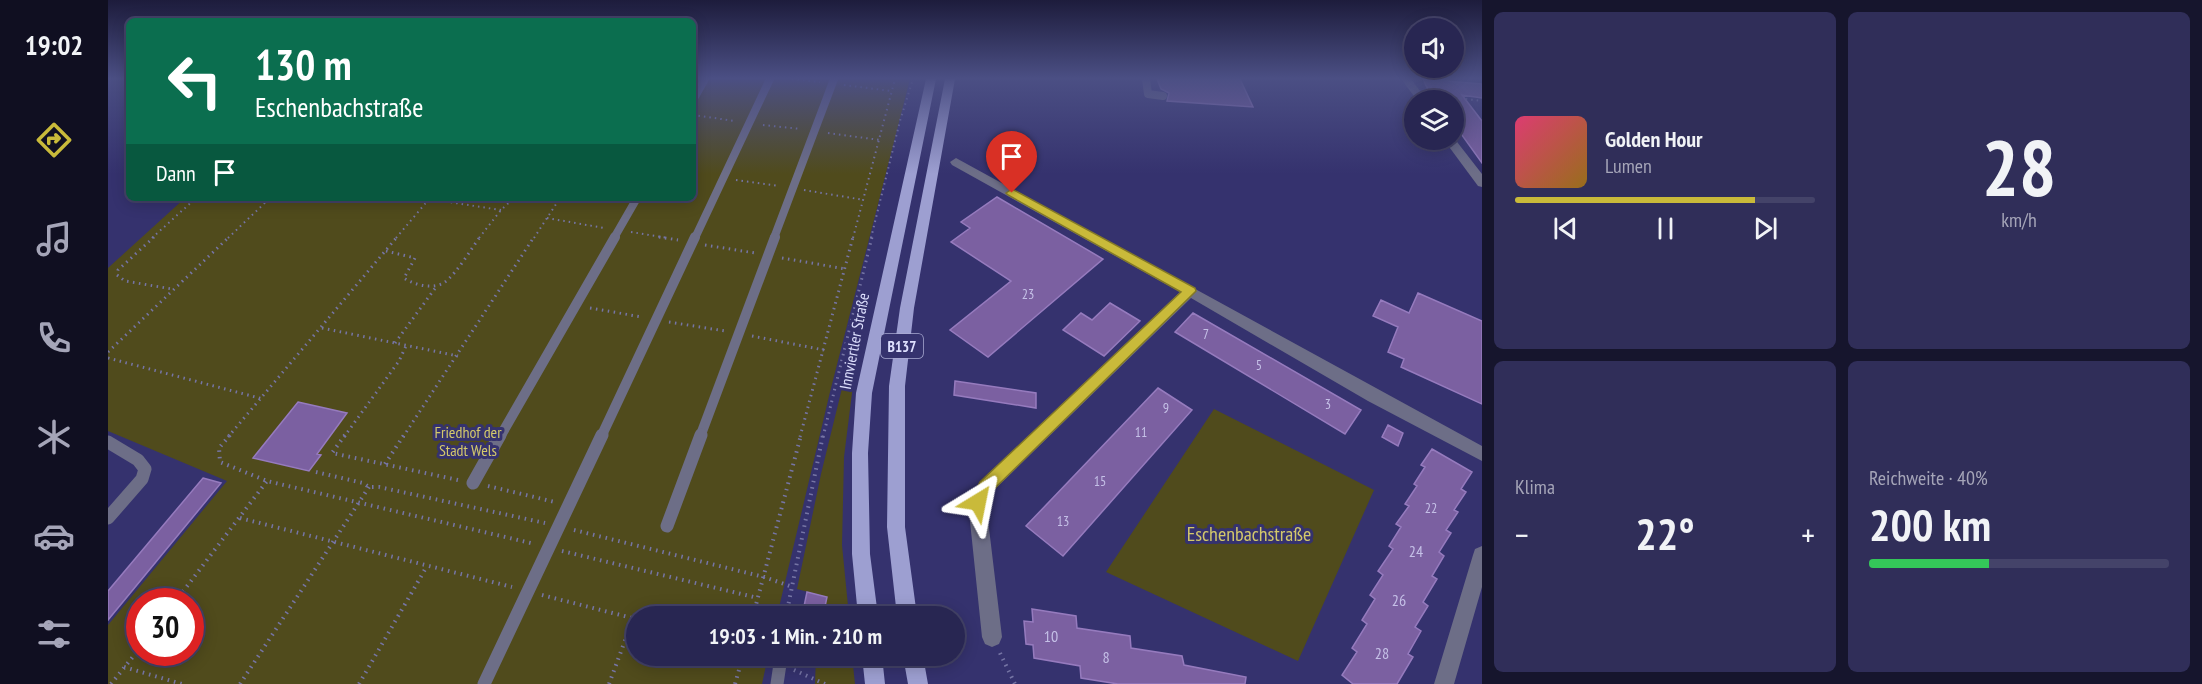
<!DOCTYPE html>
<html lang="de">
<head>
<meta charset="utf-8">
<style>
	:root { --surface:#282652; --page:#302e59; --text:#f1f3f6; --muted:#a5a5b8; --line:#444369; --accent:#c9ba3a }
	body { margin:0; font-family:"PT Sans Narrow",sans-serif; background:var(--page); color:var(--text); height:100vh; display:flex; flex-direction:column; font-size:22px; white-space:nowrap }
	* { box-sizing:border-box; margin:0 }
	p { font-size:20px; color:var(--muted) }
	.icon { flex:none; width:33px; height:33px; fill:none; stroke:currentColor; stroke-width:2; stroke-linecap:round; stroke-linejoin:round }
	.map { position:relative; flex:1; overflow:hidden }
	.side { display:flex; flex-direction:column; gap:12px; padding:12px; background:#16152d; width:720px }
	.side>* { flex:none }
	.hud { position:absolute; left:18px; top:18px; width:570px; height:183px; border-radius:9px; box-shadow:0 3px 15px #0003,0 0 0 2px var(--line); background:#0b6e4f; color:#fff; overflow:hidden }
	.fabs { position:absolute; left:1296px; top:18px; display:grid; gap:12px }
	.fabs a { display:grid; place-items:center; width:60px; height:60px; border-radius:50%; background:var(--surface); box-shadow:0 3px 15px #0003,0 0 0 2px var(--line); font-size:30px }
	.speed { position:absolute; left:18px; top:588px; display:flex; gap:12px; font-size:30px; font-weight:700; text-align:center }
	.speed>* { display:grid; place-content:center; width:78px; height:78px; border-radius:50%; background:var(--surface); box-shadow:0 3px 15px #0003,0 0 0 2px var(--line); line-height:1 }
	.speed .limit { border:9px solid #d22; background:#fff; color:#111 }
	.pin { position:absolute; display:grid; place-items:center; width:51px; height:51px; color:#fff; margin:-62px -26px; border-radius:50% 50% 50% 0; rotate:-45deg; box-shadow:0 0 6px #0007 }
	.pin .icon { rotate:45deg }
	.me { position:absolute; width:66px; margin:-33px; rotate:35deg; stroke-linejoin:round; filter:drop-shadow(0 0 4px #0008) }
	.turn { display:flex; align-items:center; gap:21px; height:126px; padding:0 30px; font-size:27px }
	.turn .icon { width:78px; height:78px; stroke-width:2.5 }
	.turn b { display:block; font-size:42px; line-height:51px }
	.then { display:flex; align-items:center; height:57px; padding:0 30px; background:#0003; gap:12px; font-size:22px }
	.big { font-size:45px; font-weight:700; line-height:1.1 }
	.side .tile { flex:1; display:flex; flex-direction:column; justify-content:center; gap:9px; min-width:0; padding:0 21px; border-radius:9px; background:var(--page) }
	.side .dial { align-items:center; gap:0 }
	.dial b { font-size:78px; line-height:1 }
	.song { display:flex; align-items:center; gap:18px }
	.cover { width:72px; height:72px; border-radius:9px; background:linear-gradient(135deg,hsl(340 70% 55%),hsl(40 70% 35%)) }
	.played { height:6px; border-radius:3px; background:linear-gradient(90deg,var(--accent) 80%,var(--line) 80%) }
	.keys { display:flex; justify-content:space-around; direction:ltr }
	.heat { display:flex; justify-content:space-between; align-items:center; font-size:33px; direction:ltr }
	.charge { height:9px; border-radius:4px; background:linear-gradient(90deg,#34c759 40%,var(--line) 0) }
	.side .tiles { flex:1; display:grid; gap:12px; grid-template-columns:repeat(2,1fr) }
	.trip { position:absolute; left:518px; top:606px; width:339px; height:60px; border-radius:30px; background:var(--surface); box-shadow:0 3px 15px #0003,0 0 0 2px var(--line); font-weight:700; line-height:60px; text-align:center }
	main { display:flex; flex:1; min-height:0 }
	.tabs { display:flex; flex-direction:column; width:108px; justify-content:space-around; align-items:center; background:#100f21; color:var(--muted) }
	.tabs .icon { width:42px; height:42px }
	.tabs .current { color:var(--accent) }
	.tabs b { font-size:27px; color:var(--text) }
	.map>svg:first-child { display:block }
	.green { fill:#504b1c; fill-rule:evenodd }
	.building { fill:#7b60a1; stroke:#967bbe; stroke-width:1.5 }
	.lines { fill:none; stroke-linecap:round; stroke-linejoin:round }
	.path-far2 { stroke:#7675a5; stroke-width:2; stroke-dasharray:1.5 4; stroke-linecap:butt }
	.path-far1 { stroke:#7675a5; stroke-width:3; stroke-dasharray:1.5 4.5; stroke-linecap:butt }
	.path { stroke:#7675a5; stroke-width:4; stroke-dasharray:1.5 5; stroke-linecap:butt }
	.service-far2 { stroke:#6d6e87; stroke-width:8 }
	.service-far1 { stroke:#6d6e87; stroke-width:10 }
	.service { stroke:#6d6e87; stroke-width:13 }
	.minor { fill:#6d6e87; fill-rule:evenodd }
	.primary { fill:#9d9fd1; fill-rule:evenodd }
	.route { fill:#c9ba3a; stroke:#837926; stroke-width:1.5 }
	.labels { text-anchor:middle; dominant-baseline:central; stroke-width:6; stroke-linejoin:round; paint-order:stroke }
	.number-label { font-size:14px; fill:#c5c0e7 }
	.shield { fill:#35326e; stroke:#abacd3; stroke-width:1.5 }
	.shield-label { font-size:15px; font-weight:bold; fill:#dee0fe }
	.street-label { font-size:16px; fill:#dee0fe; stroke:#35326e }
	.park-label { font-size:16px; fill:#d3c86b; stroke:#35326e }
	.near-number-label { font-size:16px; fill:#c5c0e7 }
	.near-park-label { font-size:20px; fill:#d3c86b; stroke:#35326e }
</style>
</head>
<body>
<main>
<nav class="tabs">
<b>19:02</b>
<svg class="icon current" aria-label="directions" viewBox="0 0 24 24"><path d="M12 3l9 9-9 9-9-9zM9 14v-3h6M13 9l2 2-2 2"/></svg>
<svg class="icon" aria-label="music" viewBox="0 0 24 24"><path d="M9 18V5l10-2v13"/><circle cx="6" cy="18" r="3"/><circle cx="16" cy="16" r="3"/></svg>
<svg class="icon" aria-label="phone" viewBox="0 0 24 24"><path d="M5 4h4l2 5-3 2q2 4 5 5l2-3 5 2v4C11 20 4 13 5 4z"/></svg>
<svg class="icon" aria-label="climate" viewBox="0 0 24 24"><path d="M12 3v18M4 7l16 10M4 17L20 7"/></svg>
<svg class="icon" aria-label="car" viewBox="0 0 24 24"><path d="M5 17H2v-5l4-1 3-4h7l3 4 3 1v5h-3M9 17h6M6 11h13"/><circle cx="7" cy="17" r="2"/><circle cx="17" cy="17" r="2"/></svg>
<svg class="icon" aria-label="filters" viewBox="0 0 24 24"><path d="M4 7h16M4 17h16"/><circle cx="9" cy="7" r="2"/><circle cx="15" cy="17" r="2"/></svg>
</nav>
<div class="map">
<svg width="1374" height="684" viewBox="0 0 1374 684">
	<rect width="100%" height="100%" fill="#35326e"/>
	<path class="green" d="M585,79h217l-80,313 -53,224h-141v40h132l-6,28h-654v-59l119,-144 -119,-50v-163l77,-70h508zM32,602h50v50h-50z
		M737,376l9,1 -10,80 -2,88 7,71h-26l4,-19 -30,-8 24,-115z
		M1106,409l160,81 -76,171 -192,-89z
		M708,656h36l3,28h-40z"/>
	<path class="building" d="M1049,79h83l13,28 -86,-6 2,-8 -8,-4z
		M1315,79l59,5v14l-20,-3 20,26v42l-28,-39v-24h-21z
		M889,197l106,62 -115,98 -38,-27 61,-49 -60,-39 19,-14 -9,-6z
		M1310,293l64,28v83l-81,-37 3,-8 -16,-7 10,-25 -25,-11 8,-16 28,13z
		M1002,303l30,18 -36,35 -41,-26 18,-17 11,7z
		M1085,313l168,97 -16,24 -170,-102z
		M847,381l81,12v15l-82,-13z
		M1050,388l34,22 -129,146 -37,-30z
		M190,402l49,11 -30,41 4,1 -12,16 -56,-13z
		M1280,425l15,8 -5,13 -16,-9z
		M1324,449l40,23 -11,17 5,3 -12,18 4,2 -12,18 5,3 -12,19 5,4 -12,20 5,3 -14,23 5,4 -13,21 6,4 -13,23 5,3 -16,27h-44l-11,-9 15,-23 -5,-4 15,-24 -5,-4 13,-21 -5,-4 13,-20 -5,-4 15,-22 -4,-3 12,-19 -5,-3 13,-18 -4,-2 12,-18 -3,-2 11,-17 -4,-2z
		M95,478l18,5 -113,137v-29z
		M699,592l20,5 -4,19h-21z
		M924,609l44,7 1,12 53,8 1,12 51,8 2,9 62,12 -1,7h-127l-37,-6 -1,-12 -46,-8 -1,-13 -7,-1 -2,-23 9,1z"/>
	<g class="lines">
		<path class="path-far2" d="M684,79l28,3
			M736,85l47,6
			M1325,95l49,6
			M585,115l42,6
			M655,125l38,4
			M720,133l52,7
			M628,180l43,6
			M696,190l60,10
			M141,198l18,3
			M321,199l72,11
			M439,218l57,10
			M523,232l37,6
			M44,238l44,-40
			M120,238l42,-40
			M288,238l34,-40
			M371,238l22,-28 13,-12
			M426,238l26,-40
			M745,238l42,-159
			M763,238l29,-117 13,-42"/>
		<path class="path-far1" d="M46,237l-36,33 -1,5 8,6 47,8
			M551,237l19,3
			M597,245l50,8
			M278,251l29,7 -11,20c10,7 30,12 41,4 12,-9 26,-33 35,-45
			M674,258l64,11
			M482,308l52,9
			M561,322l56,9
			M214,328l136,28
			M644,336l72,14
			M287,343l41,-56
			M0,352l121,-115
			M0,358l155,41
			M120,437l169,-200
			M236,437l55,-76 7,-15
			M295,437l131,-200
			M692,437l53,-200
			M715,437l49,-200"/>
		<path class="path" d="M122,435l-11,13 1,14 47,19 268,63
			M237,435l-13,18 126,27
			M277,464l19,-29
			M208,472l47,11 6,4h10l166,36
			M380,486l67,16
			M132,518l272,69
			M466,530l190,47 26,9
			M454,551l196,47
			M434,595l94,24
			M67,602l92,-121
			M645,616l48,-181
			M678,616l37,-181
			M892,653l15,31
			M16,667l58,17
			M686,670l31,14
			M3,684l29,-36
			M132,684l129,-197
			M251,684l68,-118
			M501,684l24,-65
			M627,684l8,-28"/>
		<path class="service-far2" d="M1038,79l2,15 15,2
			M585,100l12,-21
			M506,238l23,-40
			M587,238l75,-159
			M666,238l60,-159"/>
		<path class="service-far1" d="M392,437l115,-200
			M493,437l94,-200
			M592,437l75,-200"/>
		<path class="service" d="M0,442l30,18 7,9 -3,10 -34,39
			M365,483l27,-48
			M559,526l34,-91
			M376,684l118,-249
			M669,684l3,-20"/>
		<path class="minor" d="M1293,79h10l16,21h-10z
			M1346,138l28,36v13l-4,-1 -34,-46z
			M848,158l526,288v15l-114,-60 -177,-103 -199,194 -6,11 16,134 -3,7 -7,3 -7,-3 -3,-7 -14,-135 12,-20 200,-190 -228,-127 -2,-3z
			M1374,546v41l-28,97h-20l39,-129 2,-6z"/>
		<path class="primary" d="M818,79h10l-64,314 -4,60 2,101 8,62h-20l-6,-62v-101l4,-60z
			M837,79h10l-41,229 -9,78v141l12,89h-20l-10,-89 2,-141 11,-78z
			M754,656h20l3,28h-20z
			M795,656h20l5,28h-20z"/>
	</g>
	<linearGradient id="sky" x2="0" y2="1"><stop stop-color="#1d1c3c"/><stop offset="0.45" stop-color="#4b4f84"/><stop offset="1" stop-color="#4b4f84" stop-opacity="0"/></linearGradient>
	<rect width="1374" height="174" fill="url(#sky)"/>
	<path class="route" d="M904,189l183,99 1,3 -205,201 -8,16 -5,2 -6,-2 -2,-6 10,-20 201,-190 -173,-97 -2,-2z"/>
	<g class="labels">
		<g class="number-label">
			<text x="920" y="294">23</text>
			<text x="1098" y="334">7</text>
			<text x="1151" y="365">5</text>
			<text x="1220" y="404">3</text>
			<text x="1058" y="408">9</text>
			<text x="1033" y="432">11</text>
			<text x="992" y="481">15</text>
			<text x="1323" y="508">22</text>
			<text x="955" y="521">13</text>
		</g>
		<rect class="shield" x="773" y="334" width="42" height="24" rx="4.5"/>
		<g class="shield-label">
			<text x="794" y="346">B137</text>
		</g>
		<g class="street-label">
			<text transform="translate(746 341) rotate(-79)">Innviertler Straße</text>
		</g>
		<g class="park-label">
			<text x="360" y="432">Friedhof der<tspan x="360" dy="18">Stadt Wels</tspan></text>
		</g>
		<g class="near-number-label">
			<text x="1308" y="551">24</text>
			<text x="1291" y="600">26</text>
			<text x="943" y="636">10</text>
			<text x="1274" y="653">28</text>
			<text x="998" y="657">8</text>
		</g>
		<g class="near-park-label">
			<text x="1141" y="534">Eschenbachstraße</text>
		</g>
	</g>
</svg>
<div class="fabs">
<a><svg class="icon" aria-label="sound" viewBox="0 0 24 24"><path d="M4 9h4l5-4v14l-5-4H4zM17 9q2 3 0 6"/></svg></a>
<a><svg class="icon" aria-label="layers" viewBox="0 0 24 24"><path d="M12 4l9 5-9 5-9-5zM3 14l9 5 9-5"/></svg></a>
</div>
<div class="speed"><div class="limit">30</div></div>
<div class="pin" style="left:904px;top:193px;background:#d93025"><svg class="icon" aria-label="arrive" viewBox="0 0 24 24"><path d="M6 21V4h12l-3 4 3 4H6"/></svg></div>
<svg class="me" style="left:870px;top:502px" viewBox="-20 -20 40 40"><path d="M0-17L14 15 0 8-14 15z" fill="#c9ba3a" stroke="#fff" stroke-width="4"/></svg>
<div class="trip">19:03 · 1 Min. · 210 m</div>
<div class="hud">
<div class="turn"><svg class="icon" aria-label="left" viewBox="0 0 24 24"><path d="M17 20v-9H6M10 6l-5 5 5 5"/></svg><div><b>130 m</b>Eschenbachstraße</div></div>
<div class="then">Dann<svg class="icon" aria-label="arrive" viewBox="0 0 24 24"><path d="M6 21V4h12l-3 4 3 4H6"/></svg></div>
</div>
</div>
<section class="side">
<div class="tiles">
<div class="tile">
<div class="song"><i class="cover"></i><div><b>Golden Hour</b><p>Lumen</p></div></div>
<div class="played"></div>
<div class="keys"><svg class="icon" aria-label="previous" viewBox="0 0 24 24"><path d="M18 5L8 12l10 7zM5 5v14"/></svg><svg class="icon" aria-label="pause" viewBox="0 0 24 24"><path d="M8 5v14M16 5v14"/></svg><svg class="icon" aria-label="next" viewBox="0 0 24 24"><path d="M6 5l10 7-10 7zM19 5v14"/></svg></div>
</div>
<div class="tile dial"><b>28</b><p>km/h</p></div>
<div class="tile"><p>Klima</p>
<div class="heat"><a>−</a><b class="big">22°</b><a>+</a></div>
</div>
<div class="tile"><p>Reichweite · 40%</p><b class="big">200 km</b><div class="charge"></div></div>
</div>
</section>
</main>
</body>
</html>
